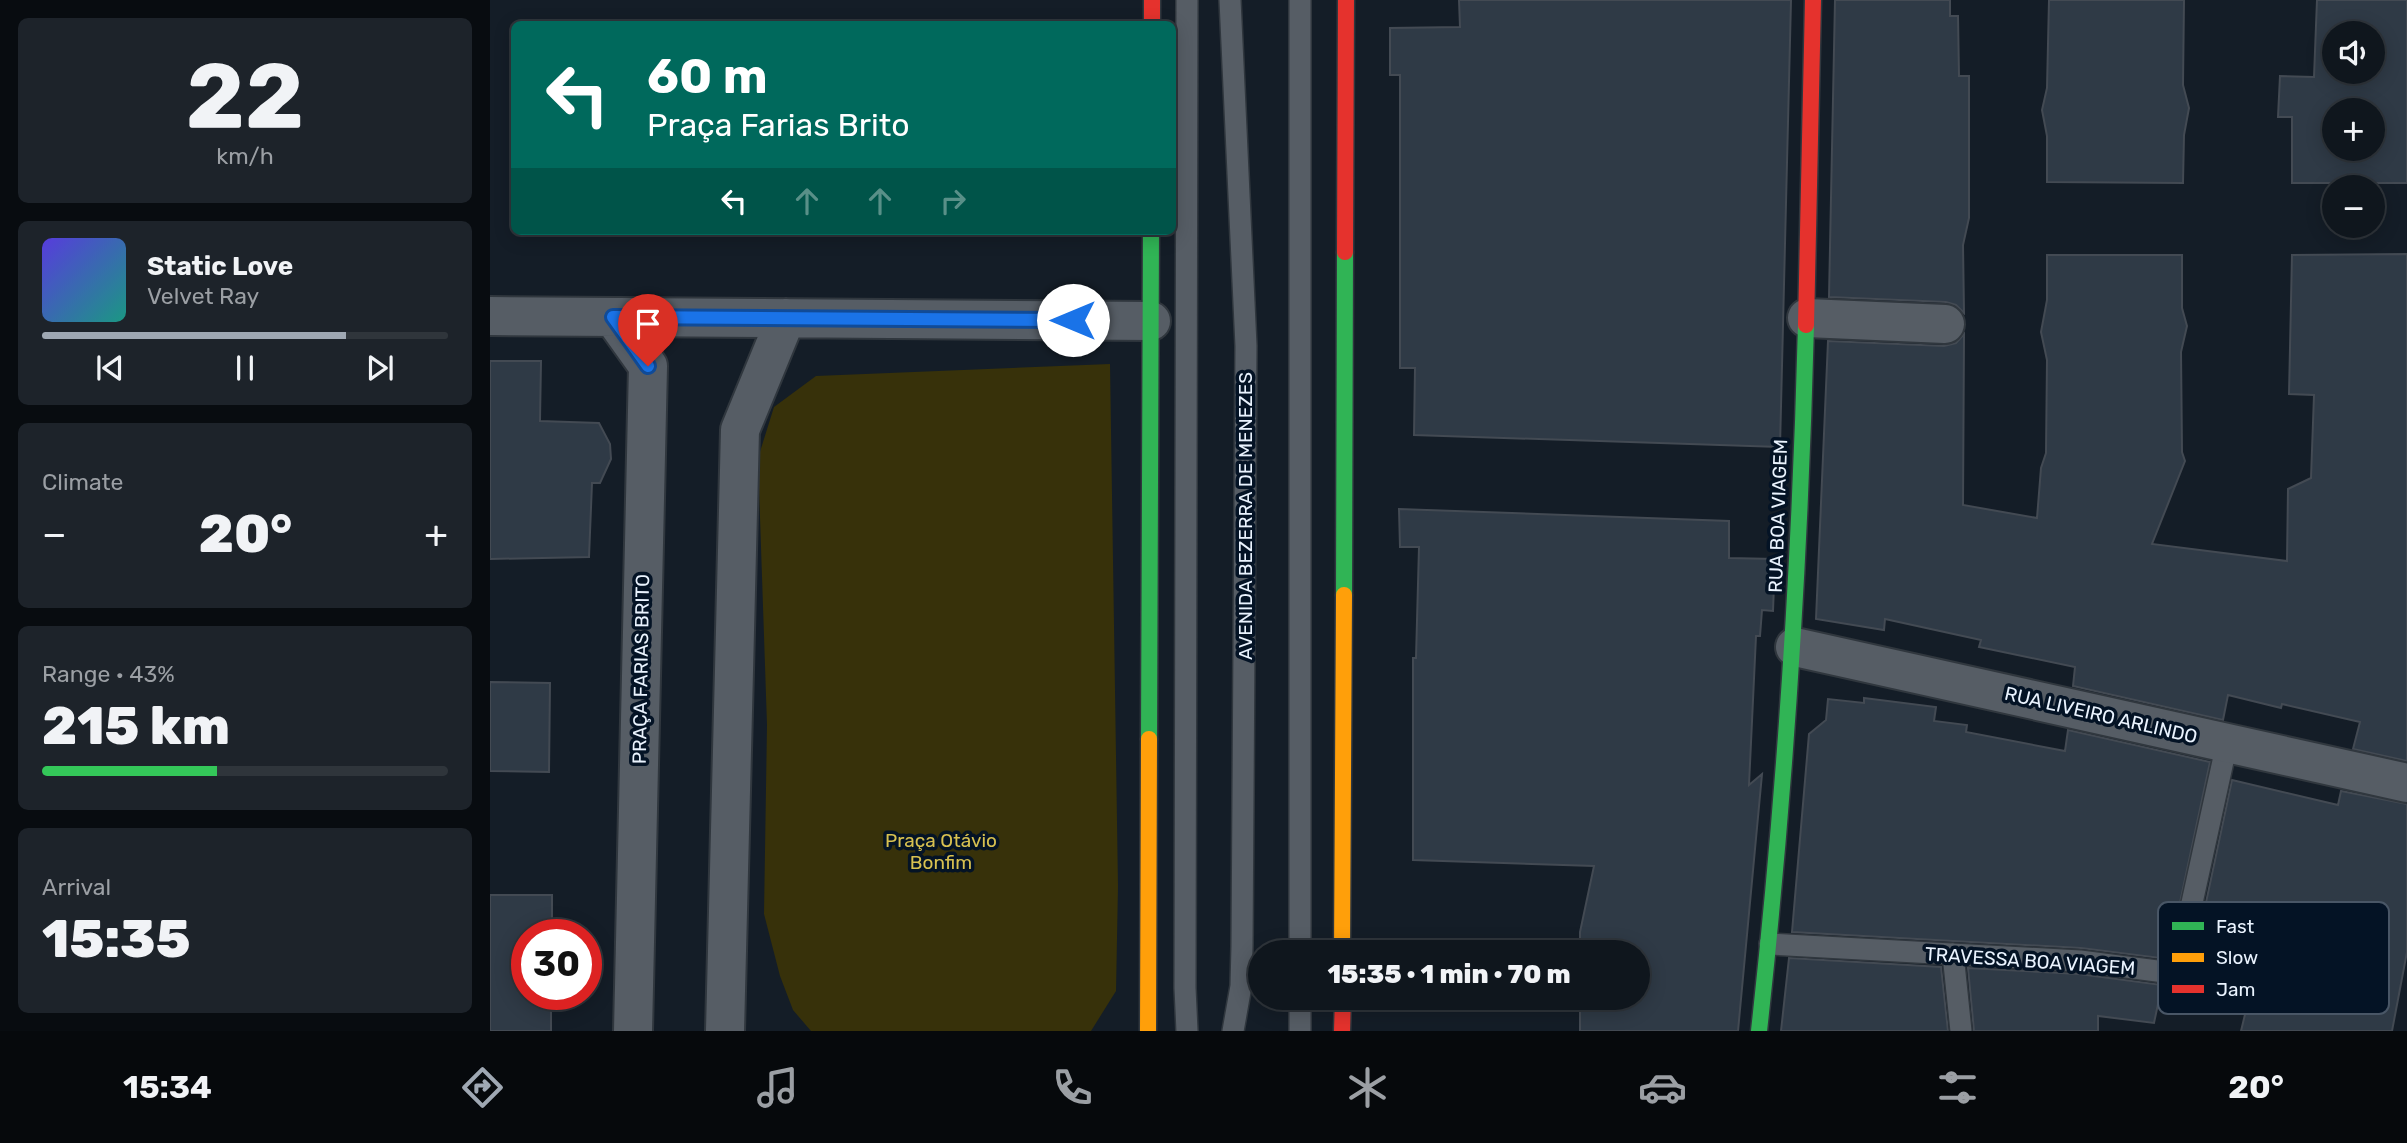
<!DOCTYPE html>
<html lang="en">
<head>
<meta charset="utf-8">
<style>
	:root { --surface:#0f161d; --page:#1d232a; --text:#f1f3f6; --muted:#9b9fa4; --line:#2f353b; --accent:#9fa8b3 }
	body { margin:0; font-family:Rubik,sans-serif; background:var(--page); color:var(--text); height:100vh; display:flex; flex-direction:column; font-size:26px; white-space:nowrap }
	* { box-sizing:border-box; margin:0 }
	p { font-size:23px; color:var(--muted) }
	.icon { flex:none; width:38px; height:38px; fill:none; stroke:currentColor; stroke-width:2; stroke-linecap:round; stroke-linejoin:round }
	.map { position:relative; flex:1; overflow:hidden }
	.side { display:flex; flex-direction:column; gap:18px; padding:18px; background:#080c10; width:490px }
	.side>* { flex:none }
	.guide { position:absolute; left:21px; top:21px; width:665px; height:214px; border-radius:10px; box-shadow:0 4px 18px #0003,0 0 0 2px var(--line); background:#00695c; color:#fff; overflow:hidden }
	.tools { position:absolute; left:1832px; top:21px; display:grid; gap:14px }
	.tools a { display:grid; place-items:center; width:63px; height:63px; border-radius:50%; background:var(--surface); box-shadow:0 4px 18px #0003,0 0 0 2px var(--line); font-size:35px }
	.speed { position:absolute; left:21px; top:919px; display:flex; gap:14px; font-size:35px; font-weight:700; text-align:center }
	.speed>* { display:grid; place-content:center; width:91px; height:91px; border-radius:50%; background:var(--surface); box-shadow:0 4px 18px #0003,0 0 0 2px var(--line); line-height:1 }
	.speed .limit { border:10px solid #d22; background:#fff; color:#111 }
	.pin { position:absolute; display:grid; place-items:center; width:60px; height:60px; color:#fff; margin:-72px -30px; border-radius:50% 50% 50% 0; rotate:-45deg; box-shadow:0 0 7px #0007 }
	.pin .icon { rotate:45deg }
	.me { position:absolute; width:77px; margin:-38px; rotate:270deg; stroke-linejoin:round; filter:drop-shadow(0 0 5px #0008) }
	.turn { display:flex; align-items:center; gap:24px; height:147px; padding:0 21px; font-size:32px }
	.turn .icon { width:91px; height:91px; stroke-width:2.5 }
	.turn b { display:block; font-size:49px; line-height:60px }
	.lanes { display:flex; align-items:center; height:66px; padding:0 21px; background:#0003; justify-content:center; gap:35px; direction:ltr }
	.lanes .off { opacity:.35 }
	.big { font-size:52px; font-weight:800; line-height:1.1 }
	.side .widget { flex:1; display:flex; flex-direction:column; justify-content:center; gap:10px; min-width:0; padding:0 24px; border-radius:10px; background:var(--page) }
	.side .dial { align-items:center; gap:0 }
	.dial b { font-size:91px; line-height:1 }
	.song { display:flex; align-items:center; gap:21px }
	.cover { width:84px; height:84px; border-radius:10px; background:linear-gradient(135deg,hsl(250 70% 55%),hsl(170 70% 35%)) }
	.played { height:7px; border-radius:4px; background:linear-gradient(90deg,var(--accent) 75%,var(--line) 75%) }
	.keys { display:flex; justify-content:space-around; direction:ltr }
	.heat { display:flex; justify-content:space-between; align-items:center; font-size:38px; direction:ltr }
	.charge { height:10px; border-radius:5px; background:linear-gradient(90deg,#34c759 43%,var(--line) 0) }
	.trip { position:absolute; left:758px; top:940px; width:402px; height:70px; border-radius:35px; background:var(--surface); box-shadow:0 4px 18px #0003,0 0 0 2px var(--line); font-weight:800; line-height:70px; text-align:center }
	.tab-bar { display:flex; height:112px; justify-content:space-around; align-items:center; background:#06090c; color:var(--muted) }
	.tab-bar .icon { width:49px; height:49px }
	.tab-bar .active { color:var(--accent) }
	.tab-bar b { font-size:32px; color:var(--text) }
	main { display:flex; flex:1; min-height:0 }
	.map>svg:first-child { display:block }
	.green { fill:#37310a }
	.building { fill:#2f3a46; stroke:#434a53; stroke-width:2; fill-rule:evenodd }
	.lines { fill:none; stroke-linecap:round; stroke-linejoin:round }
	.lane-casing { stroke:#30373e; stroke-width:24 }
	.street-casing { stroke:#30373e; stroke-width:42 }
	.fast-casing { stroke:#30373e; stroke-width:19 }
	.slow-casing { stroke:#30373e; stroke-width:19 }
	.jam-casing { stroke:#30373e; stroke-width:19 }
	.lane { stroke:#565d65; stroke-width:21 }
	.street { stroke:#565d65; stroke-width:38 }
	.fast { stroke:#30b455; stroke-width:16 }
	.slow { stroke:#ff9f0a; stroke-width:16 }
	.jam { stroke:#e5322d; stroke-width:16 }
	.route-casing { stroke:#114b97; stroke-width:18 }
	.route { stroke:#1a73e8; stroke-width:12 }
	.labels { text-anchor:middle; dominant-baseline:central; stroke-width:7; stroke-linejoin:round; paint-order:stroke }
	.street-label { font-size:19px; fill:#eaf3fe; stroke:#041325 }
	.park-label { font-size:19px; fill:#d8c150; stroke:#041325 }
	.key { fill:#041325; stroke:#495666; stroke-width:2 }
	.key-label { font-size:19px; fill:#eaf3fe }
</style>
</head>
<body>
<main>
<section class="side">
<div class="widget dial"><b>22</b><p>km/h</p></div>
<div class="widget">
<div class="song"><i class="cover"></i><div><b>Static Love</b><p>Velvet Ray</p></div></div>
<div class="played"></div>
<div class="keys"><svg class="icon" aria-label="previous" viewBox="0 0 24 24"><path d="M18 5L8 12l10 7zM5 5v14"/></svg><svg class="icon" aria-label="pause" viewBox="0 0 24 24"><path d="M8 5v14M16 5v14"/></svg><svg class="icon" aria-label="next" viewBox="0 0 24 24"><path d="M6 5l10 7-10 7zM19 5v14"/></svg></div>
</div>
<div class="widget"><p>Climate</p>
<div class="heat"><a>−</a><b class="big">20°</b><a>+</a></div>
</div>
<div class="widget"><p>Range · 43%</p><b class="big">215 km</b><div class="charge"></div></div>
<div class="widget"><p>Arrival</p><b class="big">15:35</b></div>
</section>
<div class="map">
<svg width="1917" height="1031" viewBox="0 0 1917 1031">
	<rect width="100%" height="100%" fill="#141d27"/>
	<path class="green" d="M620,364l8,522 -2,105 -25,40h-280l-18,-21 -13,-34 -16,-62 3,-189 -9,-267 16,-51 42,-31z"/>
	<path class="building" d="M969,0h332l-11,447 -366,-12 1,-67h-15v-293h-10v-47l70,-1z
		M1345,0h115v16h8l1,60h10v142l-6,27 1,68 -8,-8 -10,-3 -117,-5z
		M1559,0h135l-1,85 6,23 -5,27 -1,48 -136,-1v-46l-5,-26 5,-22z
		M1827,0h90v183h-115v-66h-14l2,-41 34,1zM1844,33h39v39h-39zM1844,110h39v39h-39z
		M1917,254v507l-54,-12 7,-27 -78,-18 -1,4 -53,-13 -5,25 -150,-34 2,-19 -96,-20 2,-7 -96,-21 -1,11 -68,-11 12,-278 116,5 12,-3 8,-9 -1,171 74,13 4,-50 5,-15 1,-93 -6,-28 6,-32v-45h135v53l5,18 -6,26 1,100 3,9 -33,83 135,17 1,-72 23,-11 3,-83 -25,-1 3,-139z
		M0,361h51l-1,60 59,2 11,21 1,15 -11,24h-8l-3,74 -99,2z
		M909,509l330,12v37l46,1 -2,52 -11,-1 -2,26h-4l-7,149 13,-11 -24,257h-158v-33h58v-46h-58v-20l14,-66 -181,-6v-202h3l3,-111h-19z
		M0,682l60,1 -1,89 -59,-1z
		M1374,698l72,9 -2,14 33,4 -1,7 99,19 3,-21 142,32 -42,197 -87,-11 -289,-16 17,-198 17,-14 2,-21 36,4z
		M1742,780l106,25 3,-14 66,13v148l-15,79h-151l22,-91 -62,-14z
		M0,895h62v39h-25v60h24v37h-61z
		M1299,958l152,9 7,64h-167z
		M1478,968l111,6 83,11 -8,38 -56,-7v15h-124z"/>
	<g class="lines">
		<g class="lane-casing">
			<path id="lane" d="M697,0l-2,988 2,43
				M740,0l16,346 -4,600 -1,40 -8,45
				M1280,944l310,17 100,13 10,-62 37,-169
				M810,952v-952
				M1463,954l8,77
				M810,998v33"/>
		</g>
		<g class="street-casing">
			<path id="street" d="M0,316l661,5
				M123,317l35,49 -15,665
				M1317,318l138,6
				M1305,647l612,136
				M235,1031l15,-601 46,-112"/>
		</g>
		<g class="fast-casing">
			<path id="fast" d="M854,595l1,-343
				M659,739l2,-508
				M1269,1031c26,-235 41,-470 47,-706"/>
		</g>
		<g class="slow-casing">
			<path id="slow" d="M852,952l2,-357
				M658,1031l1,-292"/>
		</g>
		<g class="jam-casing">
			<path id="jam" d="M662,0v24
				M855,252l1,-252
				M1316,325l7,-325
				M852,1031l1,-33"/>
		</g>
		<use href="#lane" class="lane"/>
		<use href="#street" class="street"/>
		<use href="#fast" class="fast"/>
		<use href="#slow" class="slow"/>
		<use href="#jam" class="jam"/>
	</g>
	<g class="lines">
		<g class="route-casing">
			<path id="route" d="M158,366l-35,-49 460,3"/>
		</g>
		<use href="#route" class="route"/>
	</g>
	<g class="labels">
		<g class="street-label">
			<text transform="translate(755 516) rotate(-90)">AVENIDA BEZERRA DE MENEZES</text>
			<text transform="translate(1288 516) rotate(-88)">RUA BOA VIAGEM</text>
			<text transform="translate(151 669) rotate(-89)">PRAÇA FARIAS BRITO</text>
			<text transform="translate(1611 715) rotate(13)">RUA LIVEIRO ARLINDO</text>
			<text transform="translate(1540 961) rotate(4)">TRAVESSA BOA VIAGEM</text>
		</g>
		<g class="park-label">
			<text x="451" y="840">Praça Otávio<tspan x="451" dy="22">Bonfim</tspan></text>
		</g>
	</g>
	<rect x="1668" y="902" width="231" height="112" rx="10" class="key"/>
	<rect x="1682" y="922" width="32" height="8" fill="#30b455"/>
	<rect x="1682" y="953" width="32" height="9" fill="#ff9f0a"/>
	<rect x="1682" y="985" width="32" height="8" fill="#e5322d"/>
	<g class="key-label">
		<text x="1726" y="933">Fast</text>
		<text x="1726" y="964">Slow</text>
		<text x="1726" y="996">Jam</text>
	</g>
</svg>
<div class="tools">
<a><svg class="icon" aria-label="sound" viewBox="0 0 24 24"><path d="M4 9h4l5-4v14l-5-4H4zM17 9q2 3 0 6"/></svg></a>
<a>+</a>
<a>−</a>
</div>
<div class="speed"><div class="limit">30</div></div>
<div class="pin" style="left:158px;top:366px;background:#d93025"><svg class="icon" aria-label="arrive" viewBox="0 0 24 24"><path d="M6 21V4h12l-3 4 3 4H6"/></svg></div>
<svg class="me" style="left:583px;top:320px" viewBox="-20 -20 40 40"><circle r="19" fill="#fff"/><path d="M0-13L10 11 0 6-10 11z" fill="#1a73e8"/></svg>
<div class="trip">15:35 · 1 min · 70 m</div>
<div class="guide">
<div class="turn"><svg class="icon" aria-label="left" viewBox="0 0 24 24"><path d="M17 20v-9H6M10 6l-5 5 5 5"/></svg><div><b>60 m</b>Praça Farias Brito</div></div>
<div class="lanes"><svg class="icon" aria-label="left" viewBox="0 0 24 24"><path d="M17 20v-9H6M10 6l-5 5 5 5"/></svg><svg class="icon off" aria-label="ahead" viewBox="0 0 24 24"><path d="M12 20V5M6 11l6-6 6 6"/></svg><svg class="icon off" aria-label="ahead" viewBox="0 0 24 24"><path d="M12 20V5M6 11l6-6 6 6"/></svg><svg class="icon off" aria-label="right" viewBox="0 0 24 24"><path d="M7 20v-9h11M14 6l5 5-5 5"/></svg></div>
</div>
</div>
</main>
<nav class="tab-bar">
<b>15:34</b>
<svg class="icon active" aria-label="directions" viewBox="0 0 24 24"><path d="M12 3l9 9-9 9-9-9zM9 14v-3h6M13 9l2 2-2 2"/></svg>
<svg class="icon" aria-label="music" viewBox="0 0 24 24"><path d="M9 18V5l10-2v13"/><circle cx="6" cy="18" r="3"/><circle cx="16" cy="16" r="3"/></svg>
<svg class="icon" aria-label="phone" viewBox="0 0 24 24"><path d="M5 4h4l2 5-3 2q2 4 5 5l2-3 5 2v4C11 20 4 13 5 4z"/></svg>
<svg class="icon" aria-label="climate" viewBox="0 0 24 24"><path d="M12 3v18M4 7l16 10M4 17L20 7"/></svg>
<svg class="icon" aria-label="car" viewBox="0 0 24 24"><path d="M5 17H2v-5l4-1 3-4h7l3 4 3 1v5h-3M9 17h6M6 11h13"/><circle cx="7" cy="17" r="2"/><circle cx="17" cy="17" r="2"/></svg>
<svg class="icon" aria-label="filters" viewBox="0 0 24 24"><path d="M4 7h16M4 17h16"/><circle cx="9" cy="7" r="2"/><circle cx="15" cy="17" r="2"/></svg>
<b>20°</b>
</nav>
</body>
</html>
